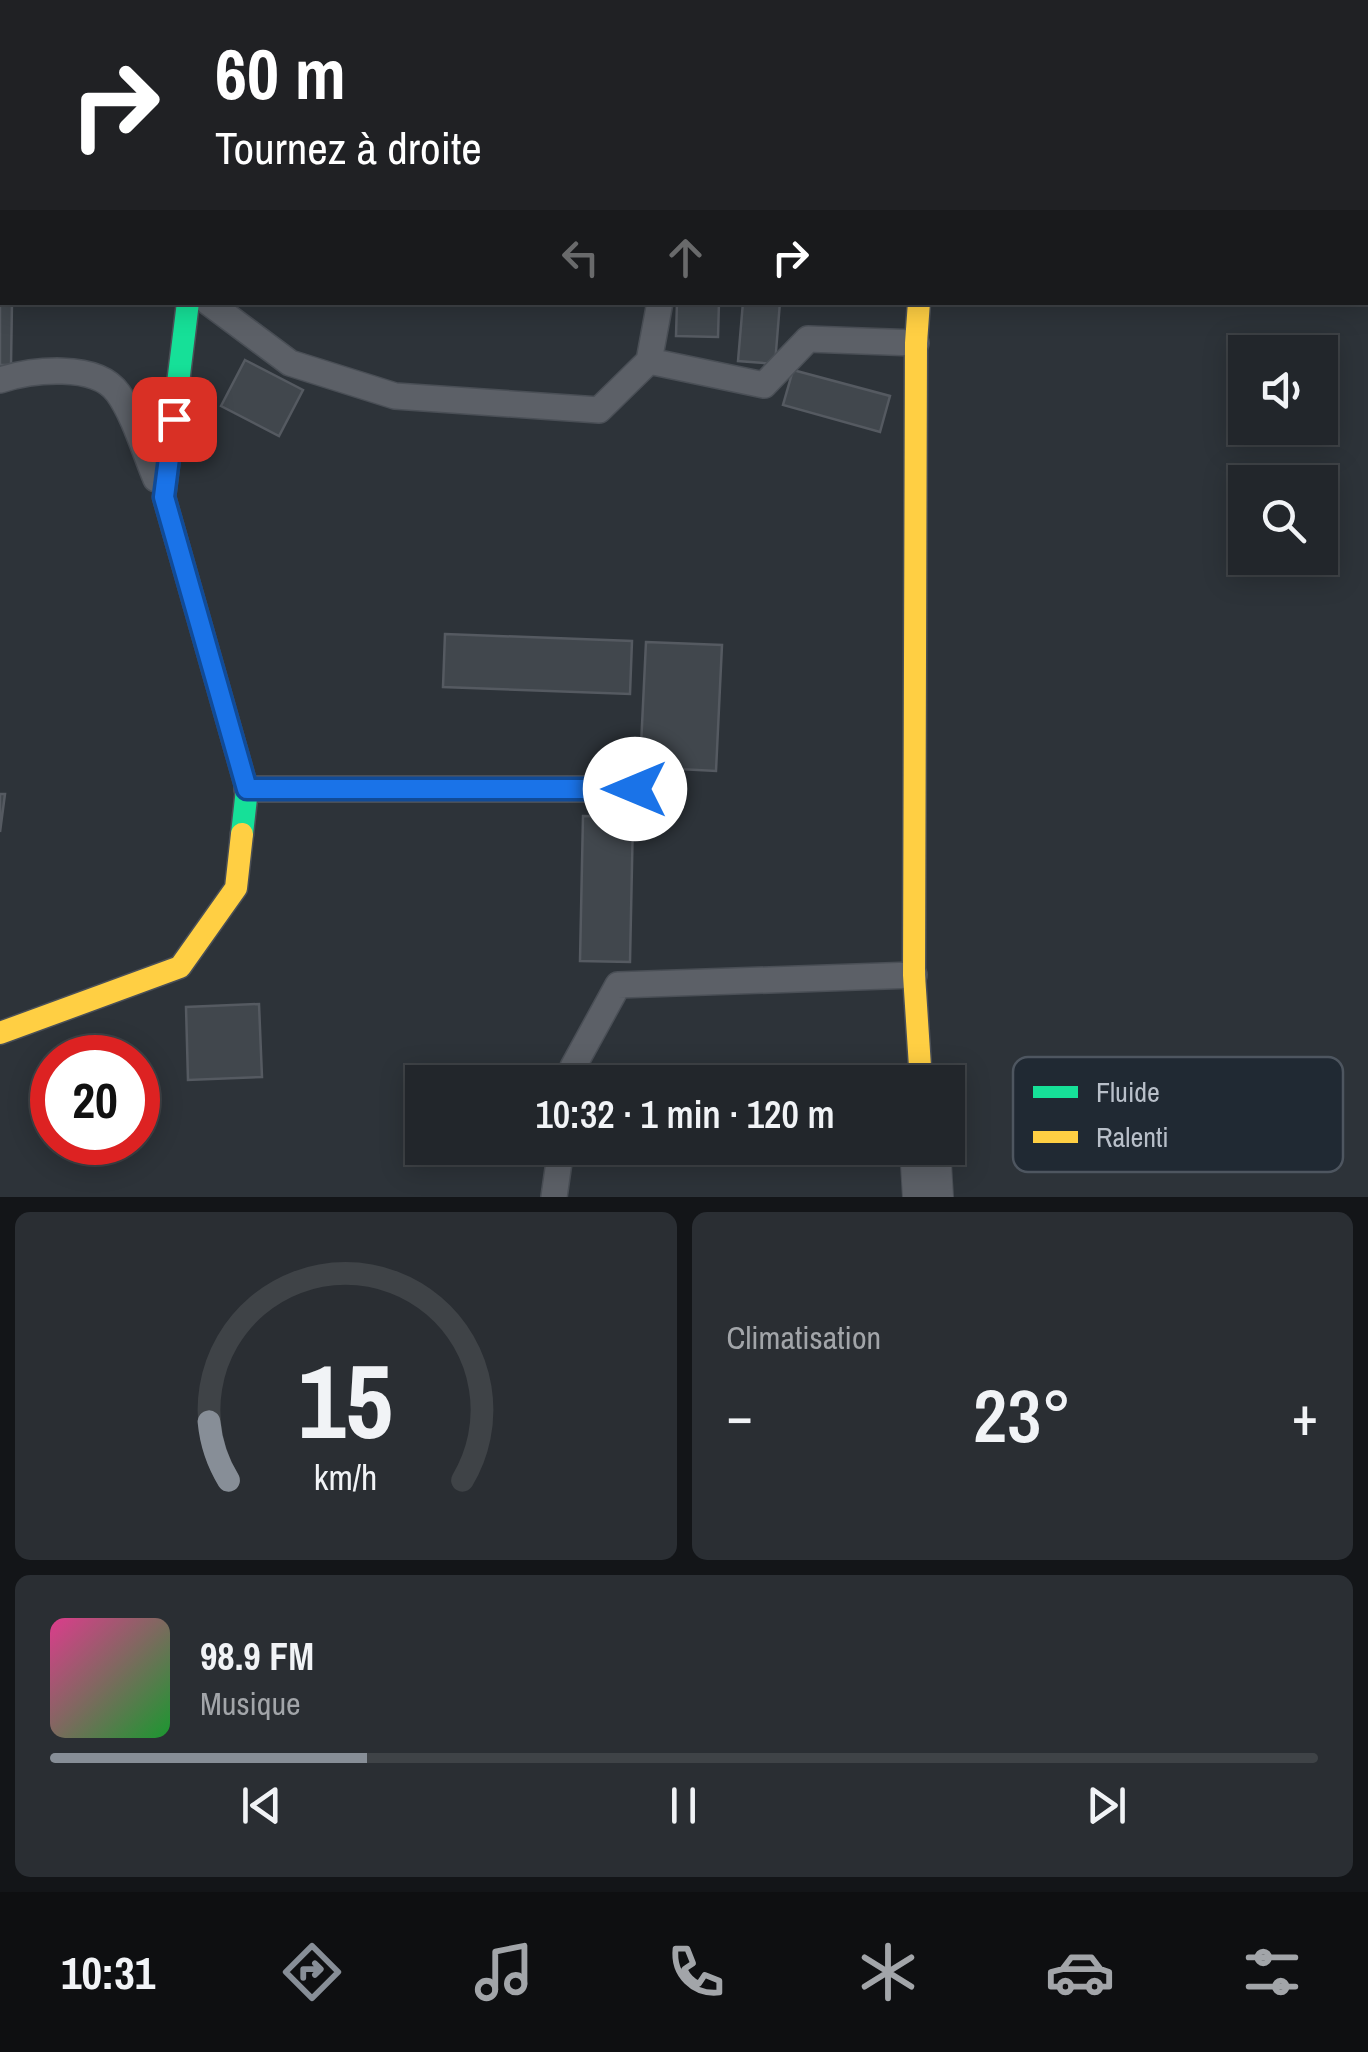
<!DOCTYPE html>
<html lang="fr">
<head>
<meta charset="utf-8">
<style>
	:root { --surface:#22262b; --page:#2a2e33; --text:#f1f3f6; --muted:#a2a5a9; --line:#3f4347; --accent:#878e97 }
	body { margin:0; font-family:"Archivo Narrow",sans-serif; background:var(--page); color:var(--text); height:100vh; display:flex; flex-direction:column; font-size:38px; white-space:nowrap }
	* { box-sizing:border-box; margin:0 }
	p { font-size:32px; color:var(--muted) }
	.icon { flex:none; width:55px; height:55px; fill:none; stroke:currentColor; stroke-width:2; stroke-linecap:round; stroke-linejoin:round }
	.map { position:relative; height:1197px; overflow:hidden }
	.side { display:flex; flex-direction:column; gap:15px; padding:15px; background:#131518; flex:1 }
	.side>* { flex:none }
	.hud { position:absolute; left:0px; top:0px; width:1370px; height:305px; box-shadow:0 5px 25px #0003,0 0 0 2px var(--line); background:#202124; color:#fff; overflow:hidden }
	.controls { position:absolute; left:1228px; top:335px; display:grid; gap:20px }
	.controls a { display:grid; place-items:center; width:110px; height:110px; border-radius:0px; background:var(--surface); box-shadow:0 5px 25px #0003,0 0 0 2px var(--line); font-size:50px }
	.speed { position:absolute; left:30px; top:1035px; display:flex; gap:20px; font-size:50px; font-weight:700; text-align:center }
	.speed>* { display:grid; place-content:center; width:130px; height:130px; border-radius:50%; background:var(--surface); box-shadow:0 5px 25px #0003,0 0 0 2px var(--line); line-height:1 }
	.speed .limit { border:15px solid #d22; background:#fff; color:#111 }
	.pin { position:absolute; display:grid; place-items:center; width:85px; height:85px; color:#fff; margin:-42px; border-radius:20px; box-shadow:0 5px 15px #0006 }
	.me { position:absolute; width:110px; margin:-55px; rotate:270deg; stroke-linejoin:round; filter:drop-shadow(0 0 8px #0008) }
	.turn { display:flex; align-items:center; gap:35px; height:210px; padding:0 50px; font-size:45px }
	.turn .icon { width:130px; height:130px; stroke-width:2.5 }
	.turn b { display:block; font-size:70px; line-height:85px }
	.lanes { display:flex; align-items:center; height:95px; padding:0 50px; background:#0003; justify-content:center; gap:50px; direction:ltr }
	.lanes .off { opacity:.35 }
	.big { font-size:75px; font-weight:600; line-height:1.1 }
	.side .card { flex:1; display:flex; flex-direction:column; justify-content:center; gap:15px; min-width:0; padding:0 35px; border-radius:15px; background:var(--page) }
	.side .dial { align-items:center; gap:0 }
	.dial svg { height:260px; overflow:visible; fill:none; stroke:var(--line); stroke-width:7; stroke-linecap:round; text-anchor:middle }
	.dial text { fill:var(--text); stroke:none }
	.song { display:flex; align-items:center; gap:30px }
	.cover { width:120px; height:120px; border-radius:15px; background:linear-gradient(135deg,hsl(330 70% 55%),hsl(130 70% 35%)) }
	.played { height:10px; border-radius:5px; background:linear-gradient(90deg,var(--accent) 25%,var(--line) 25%) }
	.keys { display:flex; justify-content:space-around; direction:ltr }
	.heat { display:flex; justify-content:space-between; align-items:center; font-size:55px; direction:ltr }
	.side .tiles { flex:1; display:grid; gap:15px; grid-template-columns:1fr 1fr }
	.card:last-child { grid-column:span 2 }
	.trip { position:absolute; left:405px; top:1065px; width:560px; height:100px; border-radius:0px; background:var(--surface); box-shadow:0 5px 25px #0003,0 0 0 2px var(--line); font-weight:600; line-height:100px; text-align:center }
	.menu { display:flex; height:160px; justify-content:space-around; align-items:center; background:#0e0f11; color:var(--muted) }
	.menu .icon { width:70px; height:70px }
	.menu .selected { color:var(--accent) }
	.menu b { font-size:45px; color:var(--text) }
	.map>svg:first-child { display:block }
	.building { fill:#41474d; stroke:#555a61; stroke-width:2.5 }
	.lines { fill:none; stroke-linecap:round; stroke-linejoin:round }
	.lane-casing { stroke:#4a4f56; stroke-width:28 }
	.street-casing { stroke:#4a4f56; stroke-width:52 }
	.fast-casing { stroke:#4a4f56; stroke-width:25 }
	.slow-casing { stroke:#4a4f56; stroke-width:25 }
	.path { stroke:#5f6469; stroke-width:6; stroke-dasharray:8 8; stroke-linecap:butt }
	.lane { stroke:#5c6067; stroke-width:25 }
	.street { stroke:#5c6067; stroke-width:50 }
	.fast { stroke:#16e098; stroke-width:22 }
	.slow { stroke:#ffcf43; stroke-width:22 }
	.route-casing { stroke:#114b97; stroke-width:25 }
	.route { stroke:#1a73e8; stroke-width:18 }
	.key { fill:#202933; stroke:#4e5660; stroke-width:2.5 }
	.key-label { font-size:28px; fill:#b8bfc9 }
</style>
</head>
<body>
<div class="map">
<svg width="1368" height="1197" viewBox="0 0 1368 1197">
	<rect width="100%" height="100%" fill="#2d3339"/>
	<path class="building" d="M63,0h99l-99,2z
		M0,19l2,1 -2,64z
		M0,217l2,85h10l-1,63h-11z
		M677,302h42l-1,35 -42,-1z
		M743,302h37l-5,62 -37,-3z
		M245,360l58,30 -24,46 -58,-30z
		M793,370l97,26 -10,36 -97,-27z
		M445,634l187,7 -2,53 -187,-7z
		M646,642l76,3 -6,126 -76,-4z
		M0,794h5l-5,38z
		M583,816l50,1 -3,145 -50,-1z
		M259,1004l3,73 -74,3 -2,-73z"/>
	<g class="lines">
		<g class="lane-casing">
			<path id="lane" d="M680,0l1,2
				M208,302l82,61 105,33 204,14 50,-49
				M660,302l-11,59 115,24 44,-46 108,4
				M0,380c31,-10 96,-18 118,13 16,22 27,60 38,86
				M247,789h388
				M571,1082l2,-15 45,-82 296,-10
				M554,1197l7,-49"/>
		</g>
		<g class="street-casing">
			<path id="street" d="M178,2v-2
				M941,2v-2
				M925,1148l3,49"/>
		</g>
		<g class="fast-casing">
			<path id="fast" d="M188,302l-24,195 83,292 -5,45"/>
		</g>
		<g class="slow-casing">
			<path id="slow" d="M919,302l-3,41 -2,632 7,107
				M0,1033l180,-66 56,-79 6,-54"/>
		</g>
		<path class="path" d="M1117,0l2,2"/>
		<use href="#lane" class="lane"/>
		<use href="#street" class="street"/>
		<use href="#fast" class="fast"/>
		<use href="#slow" class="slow"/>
	</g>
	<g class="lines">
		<g class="route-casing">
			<path id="route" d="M174,419l-10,78 83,292h388"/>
		</g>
		<use href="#route" class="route"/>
	</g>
	<rect x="1013" y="1057" width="330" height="115" rx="15" class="key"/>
	<rect x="1033" y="1086" width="45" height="12" fill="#16e098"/>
	<rect x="1033" y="1131" width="45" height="12" fill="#ffcf43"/>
	<g class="key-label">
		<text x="1096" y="1102">Fluide</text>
		<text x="1096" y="1147">Ralenti</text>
	</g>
</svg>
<div class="controls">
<a><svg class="icon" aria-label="sound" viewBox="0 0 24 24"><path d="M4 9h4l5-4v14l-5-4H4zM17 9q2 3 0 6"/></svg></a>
<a><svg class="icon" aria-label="search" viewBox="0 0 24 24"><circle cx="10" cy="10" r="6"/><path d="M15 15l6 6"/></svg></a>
</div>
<div class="speed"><div class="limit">20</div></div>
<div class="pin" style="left:174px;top:419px;background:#d93025"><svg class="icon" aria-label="arrive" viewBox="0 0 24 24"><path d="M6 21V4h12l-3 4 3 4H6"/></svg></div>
<svg class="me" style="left:635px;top:789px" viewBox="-20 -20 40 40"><circle r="19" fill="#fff"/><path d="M0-13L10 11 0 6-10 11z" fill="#1a73e8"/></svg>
<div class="trip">10:32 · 1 min · 120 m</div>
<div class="hud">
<div class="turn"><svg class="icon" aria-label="right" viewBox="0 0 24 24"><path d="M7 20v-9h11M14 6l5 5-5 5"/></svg><div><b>60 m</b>Tournez à droite</div></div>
<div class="lanes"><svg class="icon off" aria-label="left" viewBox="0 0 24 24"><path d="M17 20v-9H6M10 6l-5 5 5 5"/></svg><svg class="icon off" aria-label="ahead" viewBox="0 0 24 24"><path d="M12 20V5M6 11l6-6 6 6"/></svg><svg class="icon" aria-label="right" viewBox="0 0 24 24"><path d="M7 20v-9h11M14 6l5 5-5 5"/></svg></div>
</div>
</div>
<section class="side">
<div class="tiles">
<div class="card dial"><svg viewBox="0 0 100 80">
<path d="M14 69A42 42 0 1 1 86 69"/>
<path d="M14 69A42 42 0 0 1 8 51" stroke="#878e97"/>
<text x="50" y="56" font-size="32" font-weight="700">15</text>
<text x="50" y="72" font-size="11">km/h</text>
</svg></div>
<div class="card"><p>Climatisation</p>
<div class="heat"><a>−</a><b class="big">23°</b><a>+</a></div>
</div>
<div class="card">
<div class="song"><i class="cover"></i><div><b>98.9 FM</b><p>Musique</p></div></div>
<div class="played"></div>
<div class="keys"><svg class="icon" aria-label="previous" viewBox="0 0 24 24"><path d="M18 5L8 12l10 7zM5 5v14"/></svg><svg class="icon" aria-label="pause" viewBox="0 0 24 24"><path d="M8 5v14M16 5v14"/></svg><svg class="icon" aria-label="next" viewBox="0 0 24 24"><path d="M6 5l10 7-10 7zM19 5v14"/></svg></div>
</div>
</div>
</section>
<nav class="menu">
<b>10:31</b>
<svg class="icon selected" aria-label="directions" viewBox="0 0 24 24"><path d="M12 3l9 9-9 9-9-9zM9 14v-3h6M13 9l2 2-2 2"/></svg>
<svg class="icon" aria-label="music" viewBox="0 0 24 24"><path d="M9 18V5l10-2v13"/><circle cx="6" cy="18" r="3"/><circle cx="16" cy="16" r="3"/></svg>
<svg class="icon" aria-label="phone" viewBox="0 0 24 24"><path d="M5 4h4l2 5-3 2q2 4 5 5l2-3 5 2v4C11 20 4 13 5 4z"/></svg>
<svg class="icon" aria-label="climate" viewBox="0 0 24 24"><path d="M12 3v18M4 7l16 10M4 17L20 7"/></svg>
<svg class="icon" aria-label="car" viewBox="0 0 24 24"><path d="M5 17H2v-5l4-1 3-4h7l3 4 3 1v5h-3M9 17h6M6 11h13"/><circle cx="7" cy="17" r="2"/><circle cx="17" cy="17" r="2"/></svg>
<svg class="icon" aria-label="filters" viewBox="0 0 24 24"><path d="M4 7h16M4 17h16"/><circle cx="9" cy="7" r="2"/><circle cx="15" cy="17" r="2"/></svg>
</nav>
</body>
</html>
